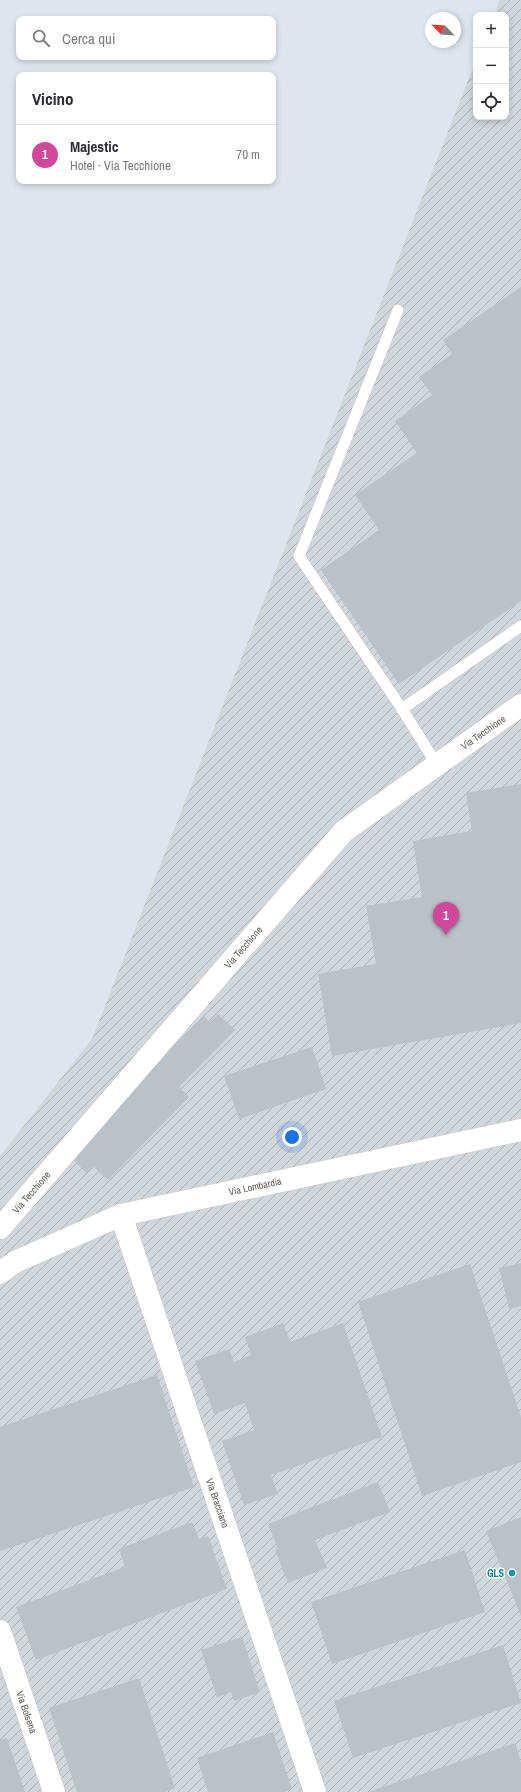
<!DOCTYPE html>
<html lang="it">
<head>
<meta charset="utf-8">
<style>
	body { margin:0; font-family:"Archivo Narrow",sans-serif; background:#f7f7f7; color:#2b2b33 }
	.controls { position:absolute; right:12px; top:12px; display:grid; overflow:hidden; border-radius:8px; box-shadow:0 2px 6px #0003 }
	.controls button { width:36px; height:36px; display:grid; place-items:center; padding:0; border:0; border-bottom:1px solid #e1e1e2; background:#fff; color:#2b2b33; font:20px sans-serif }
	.compass { position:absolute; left:425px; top:12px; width:36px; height:36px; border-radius:50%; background:#fff; box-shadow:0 2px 6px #0003; rotate:295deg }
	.you { position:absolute; left:292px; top:1137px; width:14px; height:14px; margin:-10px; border:3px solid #fff; border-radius:50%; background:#1a73e8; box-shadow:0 0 0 6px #1a73e833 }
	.badge { display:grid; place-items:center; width:26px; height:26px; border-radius:50%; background:#22897b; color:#fff; font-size:13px; font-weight:700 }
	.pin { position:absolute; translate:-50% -33px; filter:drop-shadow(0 1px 2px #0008) }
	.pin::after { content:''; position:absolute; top:21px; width:14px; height:12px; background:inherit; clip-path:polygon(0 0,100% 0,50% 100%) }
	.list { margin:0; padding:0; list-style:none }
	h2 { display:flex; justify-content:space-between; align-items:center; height:52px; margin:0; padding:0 16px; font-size:17px }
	h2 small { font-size:13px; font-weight:400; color:#7c7c81 }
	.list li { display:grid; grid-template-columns:26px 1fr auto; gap:12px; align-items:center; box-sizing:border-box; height:60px; padding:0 16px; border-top:1px solid #e1e1e2 }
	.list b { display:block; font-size:15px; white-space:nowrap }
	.list p { margin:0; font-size:13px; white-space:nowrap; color:#7c7c81 }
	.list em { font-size:13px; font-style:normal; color:#7c7c81 }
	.icon { flex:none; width:22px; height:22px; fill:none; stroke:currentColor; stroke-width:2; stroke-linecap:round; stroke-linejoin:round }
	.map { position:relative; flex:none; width:521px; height:1792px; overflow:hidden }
	.search { position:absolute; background:#fff; box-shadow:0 2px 6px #0003; left:16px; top:16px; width:260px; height:44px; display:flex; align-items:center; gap:10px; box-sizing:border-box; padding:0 14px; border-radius:8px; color:#7c7c81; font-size:15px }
	.panel { position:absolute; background:#fff; box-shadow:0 2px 6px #0003; left:16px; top:72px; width:260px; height:112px; border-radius:8px }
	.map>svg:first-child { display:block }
</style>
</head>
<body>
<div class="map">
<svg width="521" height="1792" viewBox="0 0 521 1792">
	<defs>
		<pattern id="industrial-furrows" width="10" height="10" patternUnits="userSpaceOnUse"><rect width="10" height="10" fill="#d1d6db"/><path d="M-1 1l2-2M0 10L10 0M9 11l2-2" fill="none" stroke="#adb1b4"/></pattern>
	</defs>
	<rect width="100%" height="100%" fill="#dee5ed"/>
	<polygon fill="url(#industrial-furrows)" points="500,0 521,0 521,1792 0,1792 0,1156 92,1039 476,60 476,117 506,117 506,15 494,15"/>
	<g fill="#bbc2c7">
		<polygon points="521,287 521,601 399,684 321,570 379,530 355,495 417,453 395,421 432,395 419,377 452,354 443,340"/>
		<polygon points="521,784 521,1023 332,1056 318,974 376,964 366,906 422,897 413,841 472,831 466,793"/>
		<polygon points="218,1014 235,1030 179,1087 189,1097 108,1180 93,1166 86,1173 69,1155 204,1016 210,1022"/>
		<polygon points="312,1047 326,1089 239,1119 224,1076"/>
		<polygon points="521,1263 521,1306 509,1309 499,1268"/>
		<polygon points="470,1264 521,1417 521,1462 422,1496 358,1302"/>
		<polygon points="283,1323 290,1342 343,1323 382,1437 271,1475 278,1494 244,1505 222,1441 254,1430 245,1403 214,1414 195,1361 229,1349 234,1362 251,1355 245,1337"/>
		<polygon points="157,1375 194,1487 0,1551 0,1427"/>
		<polygon points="378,1482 390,1512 315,1540 327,1568 288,1583 275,1550 278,1549 268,1524"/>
		<polygon points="521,1517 521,1616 486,1531"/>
		<polygon points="192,1522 199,1539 208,1536 227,1589 36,1660 16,1607 125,1567 119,1549"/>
		<polygon points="465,1550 485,1612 332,1664 311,1602"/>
		<polygon points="242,1637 260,1692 234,1701 231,1692 217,1697 201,1650"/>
		<polygon points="503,1645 521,1703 353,1758 334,1701"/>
		<polygon points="139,1678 175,1788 165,1792 77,1792 49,1708"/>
		<polygon points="273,1732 292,1789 284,1792 208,1792 197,1758"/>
		<polygon points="7,1738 25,1792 0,1792 0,1740"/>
		<polygon points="515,1743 521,1763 521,1792 368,1792"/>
	</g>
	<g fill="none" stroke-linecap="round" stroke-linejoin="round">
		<defs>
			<g id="lane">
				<polyline points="398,310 299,556 402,709 437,765"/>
				<polyline points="402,709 521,626"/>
			</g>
			<g id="street">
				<polyline points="121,1215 315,1792"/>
				<polyline points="0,1228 344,831 521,705"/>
				<polyline points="0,1631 54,1792"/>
			</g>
			<polyline id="secondary" points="0,1273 15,1262 121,1215 521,1130"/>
		</defs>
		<use href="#lane" stroke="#ccc6c3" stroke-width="12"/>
		<use href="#street" stroke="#ccc6c3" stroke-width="23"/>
		<use href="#secondary" stroke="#d0c9c4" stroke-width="23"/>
		<use href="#lane" stroke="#fff" stroke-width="11"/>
		<use href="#street" stroke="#fff" stroke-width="22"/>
		<use href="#secondary" stroke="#fff" stroke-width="22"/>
	</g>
	<circle fill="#0f9aa8" stroke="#fff" stroke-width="1.5" cx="512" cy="1573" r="4"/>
	<g text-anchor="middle" stroke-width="3" stroke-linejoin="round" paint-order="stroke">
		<g font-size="10" fill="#625b58" stroke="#fff">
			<text transform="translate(483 732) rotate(-35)" y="4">Via Tecchione</text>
			<text transform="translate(243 947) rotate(-49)" y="4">Via Tecchione</text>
			<text transform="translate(255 1186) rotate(-12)" y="4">Via Lombardia</text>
			<text transform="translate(31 1192) rotate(-49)" y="4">Via Tecchione</text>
			<text transform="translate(218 1503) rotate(71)" y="4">Via Bracciano</text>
			<text transform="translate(27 1712) rotate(71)" y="4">Via Bolsena</text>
		</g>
		<g font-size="10" font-weight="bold" fill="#0d838f" stroke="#fff" text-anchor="end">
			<text x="504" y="1577">GLS</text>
		</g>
	</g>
</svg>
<div class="controls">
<button>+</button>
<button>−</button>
<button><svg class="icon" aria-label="locate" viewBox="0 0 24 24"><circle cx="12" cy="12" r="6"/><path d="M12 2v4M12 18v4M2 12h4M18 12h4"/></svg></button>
</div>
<svg class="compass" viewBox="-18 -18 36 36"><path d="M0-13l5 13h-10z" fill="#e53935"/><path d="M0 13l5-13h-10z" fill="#7c7c81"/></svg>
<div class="you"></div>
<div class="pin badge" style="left:446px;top:935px;background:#d1479c">1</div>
<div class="search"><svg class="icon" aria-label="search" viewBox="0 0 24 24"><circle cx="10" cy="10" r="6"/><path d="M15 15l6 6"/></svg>Cerca qui</div>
<section class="panel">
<h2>Vicino<small></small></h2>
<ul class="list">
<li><span class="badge" style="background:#d1479c">1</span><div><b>Majestic</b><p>Hotel · Via Tecchione</p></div><em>70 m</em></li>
</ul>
</section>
</div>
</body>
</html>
